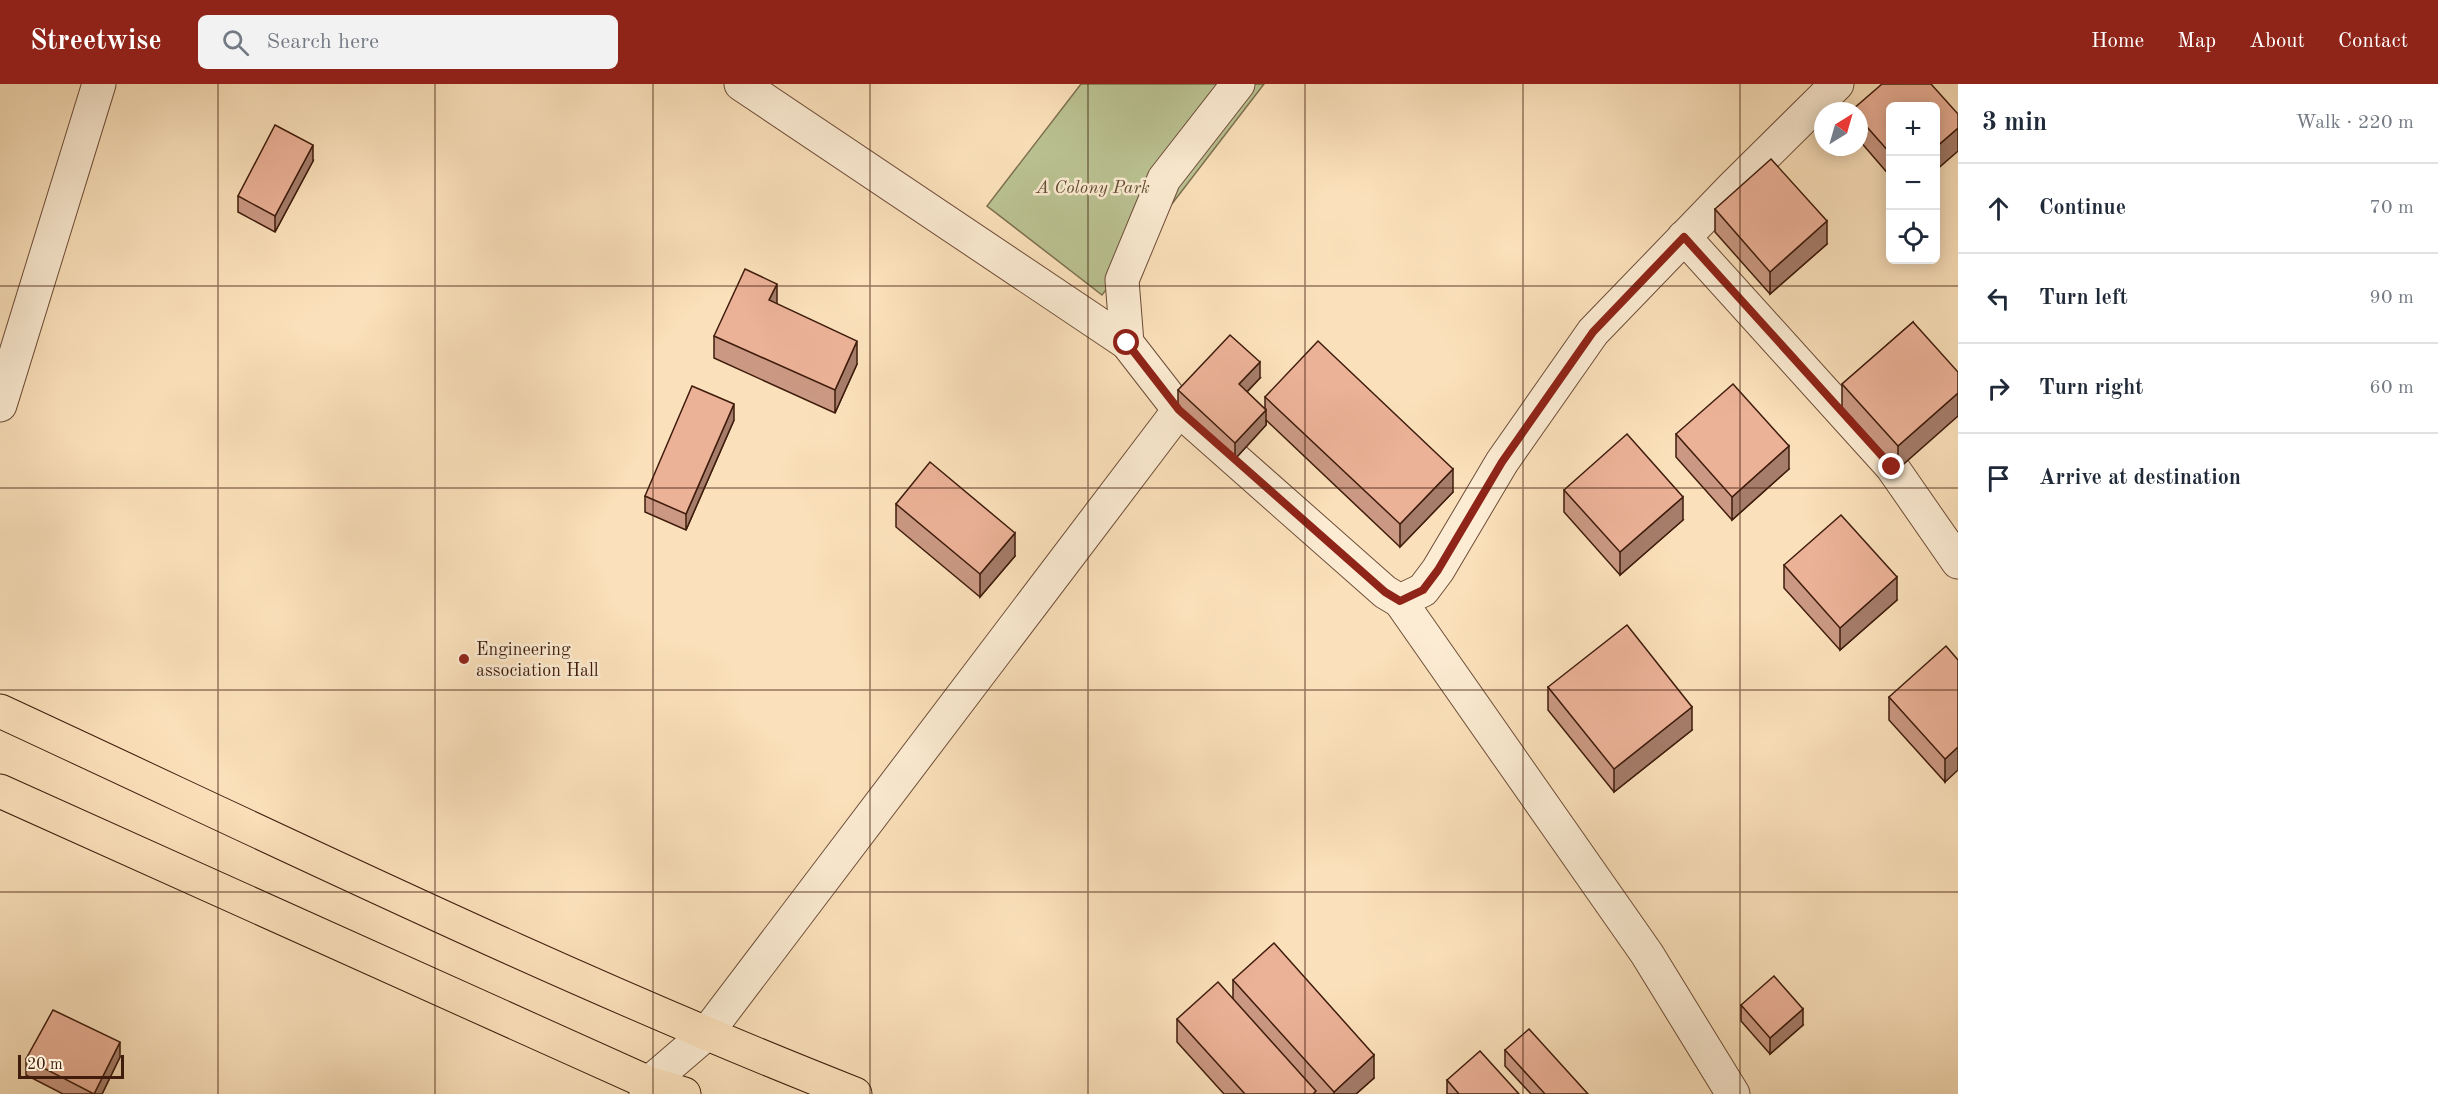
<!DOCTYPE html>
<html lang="en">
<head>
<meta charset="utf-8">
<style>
	body { margin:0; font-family:"Old Standard TT",serif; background:#f2f2f3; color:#1f2937 }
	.controls { position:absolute; right:18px; top:18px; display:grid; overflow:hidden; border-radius:9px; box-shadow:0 3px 15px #0003 }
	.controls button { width:54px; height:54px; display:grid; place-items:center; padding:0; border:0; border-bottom:2px solid #e0e1e3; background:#fff; color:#1f2937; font:30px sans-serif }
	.compass { position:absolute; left:1814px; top:18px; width:54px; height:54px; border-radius:50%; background:#fff; box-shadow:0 3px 15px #0003; rotate:37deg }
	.scale { position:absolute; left:18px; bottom:15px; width:106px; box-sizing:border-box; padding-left:6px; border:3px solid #3f1c0c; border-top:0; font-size:16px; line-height:21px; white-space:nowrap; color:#3f1c0c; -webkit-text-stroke:4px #fcecd3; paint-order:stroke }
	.stop { position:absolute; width:18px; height:18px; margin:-14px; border:4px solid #8f2418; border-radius:50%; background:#fff }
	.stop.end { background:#8f2418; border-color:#fff; box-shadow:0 2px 6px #0008 }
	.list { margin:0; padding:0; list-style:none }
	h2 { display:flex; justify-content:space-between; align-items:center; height:78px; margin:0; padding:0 24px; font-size:26px }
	h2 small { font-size:20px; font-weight:400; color:#747a83 }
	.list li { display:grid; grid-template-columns:39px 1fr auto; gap:18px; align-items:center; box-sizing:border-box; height:90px; padding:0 24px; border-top:2px solid #e0e1e3 }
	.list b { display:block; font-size:22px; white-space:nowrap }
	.list em { font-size:20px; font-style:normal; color:#747a83 }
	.icon { flex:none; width:33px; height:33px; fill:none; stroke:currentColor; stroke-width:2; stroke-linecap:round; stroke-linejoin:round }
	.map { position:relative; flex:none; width:1958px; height:1010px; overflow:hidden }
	header { display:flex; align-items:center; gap:36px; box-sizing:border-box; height:84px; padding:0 30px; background:#8f2418; color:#fff }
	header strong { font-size:28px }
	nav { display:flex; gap:33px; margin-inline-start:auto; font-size:21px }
	.search { width:420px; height:54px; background:#f2f2f3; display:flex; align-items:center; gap:15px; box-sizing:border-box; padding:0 21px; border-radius:9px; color:#747a83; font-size:22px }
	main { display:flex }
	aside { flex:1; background:#fff }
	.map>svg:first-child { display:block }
</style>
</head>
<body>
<header>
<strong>Streetwise</strong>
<div class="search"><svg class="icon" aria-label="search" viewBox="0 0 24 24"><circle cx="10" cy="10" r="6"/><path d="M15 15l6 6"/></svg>Search here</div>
<nav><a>Home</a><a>Map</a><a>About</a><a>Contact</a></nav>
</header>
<main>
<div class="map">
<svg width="1958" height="1010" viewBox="0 0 1958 1010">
	<rect width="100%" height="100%" fill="#fbe1bb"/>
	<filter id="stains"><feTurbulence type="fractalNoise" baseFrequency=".00333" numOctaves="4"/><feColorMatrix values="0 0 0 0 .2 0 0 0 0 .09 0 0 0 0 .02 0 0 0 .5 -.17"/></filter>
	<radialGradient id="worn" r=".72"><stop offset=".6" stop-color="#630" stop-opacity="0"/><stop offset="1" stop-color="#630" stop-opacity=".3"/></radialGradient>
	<polygon fill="#bbc393" stroke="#7d7050" stroke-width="1.5" points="1081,0 1264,0 1102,211 987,122"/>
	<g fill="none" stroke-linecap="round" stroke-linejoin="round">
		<defs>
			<g id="street">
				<polyline points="741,0 1127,259"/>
				<polyline points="1238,0 1164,95 1122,196 1127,259 1179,326 1385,508 1400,517 1423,506 1438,486 1502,378 1593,248 1732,104 1837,0"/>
				<polyline points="1684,153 1892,383 1958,478"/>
				<polyline points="0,321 99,0"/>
				<polyline points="1400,517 1647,870 1733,1010"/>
				<polyline points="646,1010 649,999 706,950 1179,326"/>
			</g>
			<g id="highway">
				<path d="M 0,627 C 283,758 565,896 855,1010"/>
				<polyline points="0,707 649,999 684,1010"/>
			</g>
		</defs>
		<use href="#street" stroke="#6e4d38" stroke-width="35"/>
		<use href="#highway" stroke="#3f1c0c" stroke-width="35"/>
		<use href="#street" stroke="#fcecd3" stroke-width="33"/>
		<use href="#highway" stroke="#fbe1bb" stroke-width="33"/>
	</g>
	<g fill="#cb9983" stroke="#3f1c0c" stroke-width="1.5">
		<polygon points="1890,22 1890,92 1859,56 1859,27 1852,27 1852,26"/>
		<polygon points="313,77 275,148 238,128 238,112"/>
		<polygon points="1715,125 1827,160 1770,210 1715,148"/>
		<polygon points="777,220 857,280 835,329 714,274 714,252"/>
		<polygon points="1913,238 1898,385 1842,323 1842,300"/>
		<polygon points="1260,294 1247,308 1265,325 1265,313 1453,408 1400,463 1266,336 1266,341 1235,375 1178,322 1178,306"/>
		<polygon points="734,336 686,446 645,428 645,412"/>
		<polygon points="1676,350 1789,385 1732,436 1676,373"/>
		<polygon points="1564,406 1683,436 1620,491 1564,428"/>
		<polygon points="896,420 1015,472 980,513 896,443"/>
		<polygon points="1784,481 1897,516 1840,566 1784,504"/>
		<polygon points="1958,576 1945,698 1889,636 1889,613"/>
		<polygon points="1548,603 1692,646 1614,708 1548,626"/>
		<polygon points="1233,896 1374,994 1356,1010 1224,1010 1177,958 1177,935 1233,916"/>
		<polygon points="1741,921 1803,941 1770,970 1741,937"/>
		<polygon points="1505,966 1588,1010 1531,1010 1505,982"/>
		<polygon points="120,973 102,1010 63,1010 26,991 26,975"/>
		<polygon points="1447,996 1519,1010 1447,1010"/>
	</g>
	<g fill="#a57d6a" stroke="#3f1c0c" stroke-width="1.5">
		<polygon points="1958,44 1958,67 1935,87 1935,64"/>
		<polygon points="313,61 313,77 275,148 275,132"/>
		<polygon points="1827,137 1827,160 1770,210 1770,188"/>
		<polygon points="777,200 777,222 769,216"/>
		<polygon points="857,257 857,280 835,329 835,306"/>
		<polygon points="1260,278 1260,294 1239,316 1239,300"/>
		<polygon points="1958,309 1958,332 1898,385 1898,362"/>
		<polygon points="734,320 734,336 686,446 686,430"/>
		<polygon points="1266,326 1266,341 1235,375 1235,359"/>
		<polygon points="1789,362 1789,385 1732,436 1732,413"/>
		<polygon points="1453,385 1453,408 1400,463 1400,440"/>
		<polygon points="1683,413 1683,436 1620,491 1620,468"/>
		<polygon points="1015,449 1015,472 980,513 980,490"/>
		<polygon points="1897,493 1897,516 1840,566 1840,544"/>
		<polygon points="1692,623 1692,646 1614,708 1614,685"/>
		<polygon points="1958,663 1958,686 1945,698 1945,675"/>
		<polygon points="1803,925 1803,941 1770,970 1770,954"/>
		<polygon points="120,958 120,973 102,1010 94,1010"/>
		<polygon points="1374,971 1374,994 1356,1010 1334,1010 1334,1008"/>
	</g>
	<g fill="#ecb298" stroke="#3f1c0c" stroke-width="1.5">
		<polygon points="1882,0 1931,0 1958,30 1958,44 1935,64 1935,22 1890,22 1890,69 1859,34 1859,27 1852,26"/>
		<polygon points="275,41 313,61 275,132 238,112"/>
		<polygon points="1771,75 1827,137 1770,188 1715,125"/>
		<polygon points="745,185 777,200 769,216 857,257 835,306 714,252"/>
		<polygon points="1913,238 1958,288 1958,309 1898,362 1842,300"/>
		<polygon points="1230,251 1260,278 1239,300 1266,326 1235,359 1178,306"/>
		<polygon points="1318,257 1453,385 1400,440 1265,313"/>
		<polygon points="1733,300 1789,362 1732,413 1676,350"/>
		<polygon points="692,302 734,320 686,430 645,412"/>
		<polygon points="1627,350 1683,413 1620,468 1564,406"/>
		<polygon points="930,378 1015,449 980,490 896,420"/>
		<polygon points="1841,431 1897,493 1840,544 1784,481"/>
		<polygon points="1627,541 1692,623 1614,685 1548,603"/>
		<polygon points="1946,562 1958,576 1958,663 1945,675 1889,613"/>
		<polygon points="1274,859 1374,971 1334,1008 1233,896"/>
		<polygon points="1774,892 1803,925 1770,954 1741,921"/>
		<polygon points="1218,898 1316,1007 1313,1010 1245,1010 1177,935"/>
		<polygon points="53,926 120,958 94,1010 26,975"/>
		<polygon points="1529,945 1588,1010 1545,1010 1505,966"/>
		<polygon points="1480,967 1519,1010 1459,1010 1447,996"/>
	</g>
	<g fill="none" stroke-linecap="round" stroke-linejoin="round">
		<polyline stroke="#8f2418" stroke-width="8" points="1127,259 1179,326 1385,508 1400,517 1423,506 1438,486 1502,378 1593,248 1684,153 1892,383"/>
	</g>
	<path fill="none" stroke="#3f1c0c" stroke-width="1.5" stroke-opacity="0.55" d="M 218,0 L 218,1010M 435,0 L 435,1010M 653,0 L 653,1010M 870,0 L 870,1010M 1088,0 L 1088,1010M 1305,0 L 1305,1010M 1523,0 L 1523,1010M 1740,0 L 1740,1010M 0,202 L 1958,202M 0,404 L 1958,404M 0,606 L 1958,606M 0,808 L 1958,808"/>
	<circle fill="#8f2418" stroke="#fcecd3" stroke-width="2" cx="464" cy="575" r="6"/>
	<g text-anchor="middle" stroke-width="5" stroke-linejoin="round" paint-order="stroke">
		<g font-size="18" font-style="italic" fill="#644e34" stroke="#fcecd3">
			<text x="1093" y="109">A Colony Park</text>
		</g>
		<g font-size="18" fill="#3f1c0c" stroke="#fcecd3" text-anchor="start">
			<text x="476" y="571">Engineering<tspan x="476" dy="21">association Hall</tspan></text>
		</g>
	</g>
	<rect width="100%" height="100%" filter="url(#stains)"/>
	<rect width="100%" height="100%" fill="url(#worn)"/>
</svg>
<div class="controls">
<button>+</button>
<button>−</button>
<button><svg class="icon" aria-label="locate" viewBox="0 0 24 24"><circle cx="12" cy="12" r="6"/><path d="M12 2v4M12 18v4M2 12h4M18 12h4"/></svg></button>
</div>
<svg class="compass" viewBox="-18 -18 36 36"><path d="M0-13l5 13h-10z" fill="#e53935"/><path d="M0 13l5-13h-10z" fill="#747a83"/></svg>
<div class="scale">20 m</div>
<div class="stop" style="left:1127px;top:259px"></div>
<div class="stop end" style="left:1892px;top:383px"></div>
</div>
<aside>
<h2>3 min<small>Walk · 220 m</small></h2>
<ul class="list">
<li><svg class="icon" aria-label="ahead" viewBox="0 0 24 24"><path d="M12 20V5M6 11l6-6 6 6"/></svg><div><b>Continue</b></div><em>70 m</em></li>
<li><svg class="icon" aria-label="left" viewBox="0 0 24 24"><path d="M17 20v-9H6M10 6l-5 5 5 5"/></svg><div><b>Turn left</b></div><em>90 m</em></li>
<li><svg class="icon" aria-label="right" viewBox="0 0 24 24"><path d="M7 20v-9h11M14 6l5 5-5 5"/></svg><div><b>Turn right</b></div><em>60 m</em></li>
<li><svg class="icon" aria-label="arrive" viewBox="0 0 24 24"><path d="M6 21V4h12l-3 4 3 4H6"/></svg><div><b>Arrive at destination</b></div></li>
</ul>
</aside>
</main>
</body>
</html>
